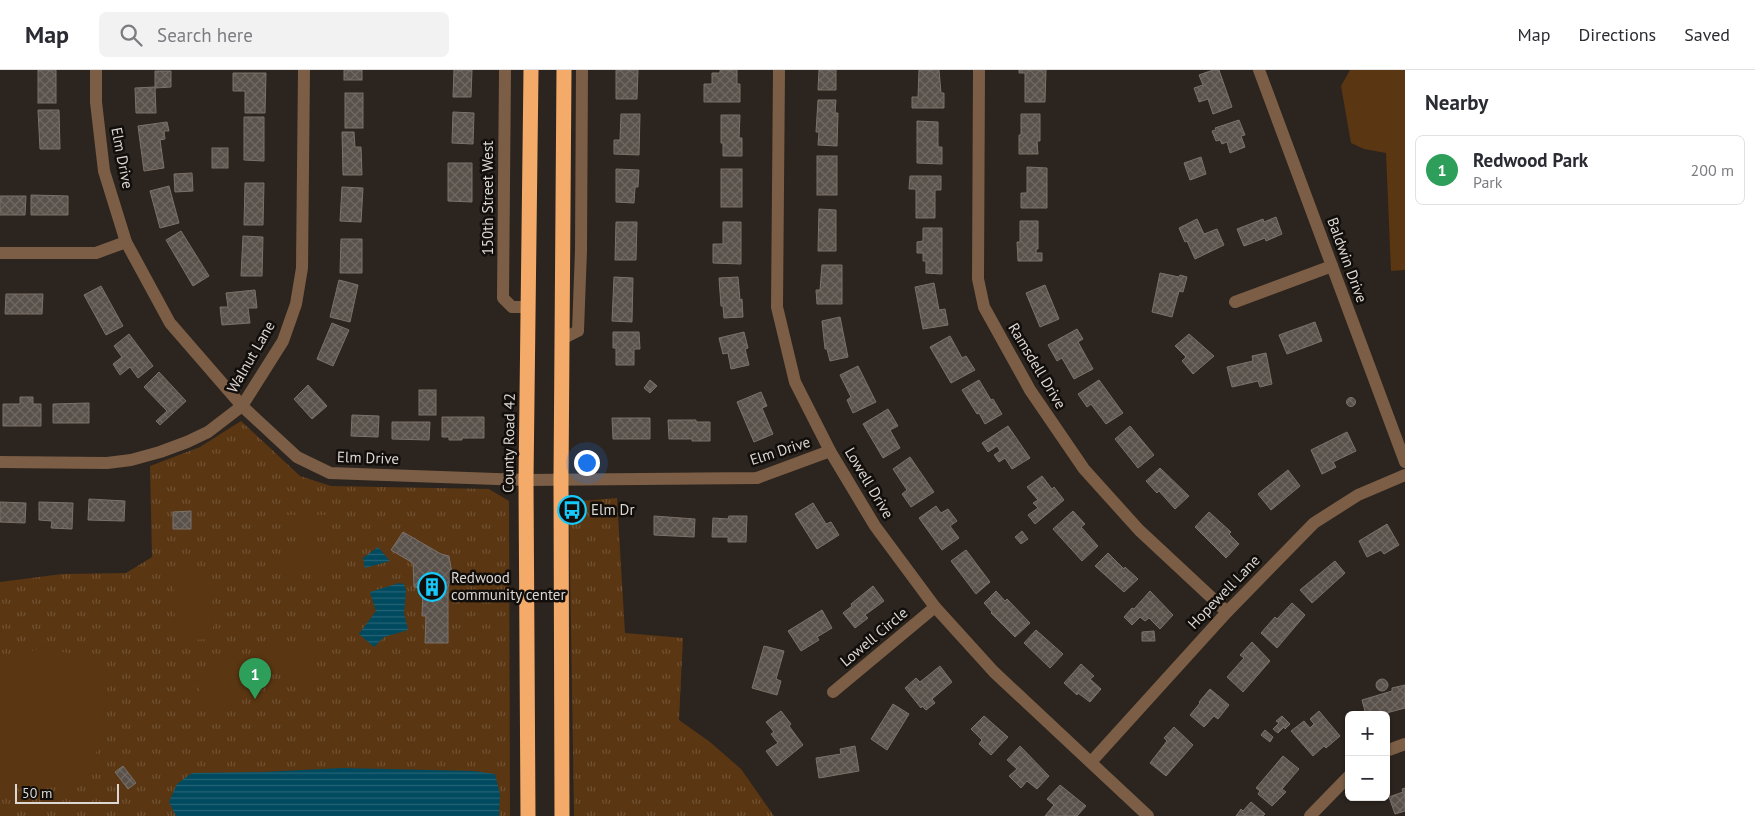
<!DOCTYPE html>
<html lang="en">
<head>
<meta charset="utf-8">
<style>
	body { margin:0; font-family:"PT Sans",sans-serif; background:#f2f2f3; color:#2b2b33 }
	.controls { position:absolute; right:15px; bottom:15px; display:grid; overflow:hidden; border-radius:8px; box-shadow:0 1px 4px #0004 }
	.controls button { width:45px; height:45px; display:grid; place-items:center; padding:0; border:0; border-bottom:1px solid #e1e1e2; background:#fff; color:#2b2b33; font:25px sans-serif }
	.scale { position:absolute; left:15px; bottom:12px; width:104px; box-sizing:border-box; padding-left:5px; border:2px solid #dcd7d3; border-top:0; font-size:14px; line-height:18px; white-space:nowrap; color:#dcd7d3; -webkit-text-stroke:4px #110e0b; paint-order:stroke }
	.you { position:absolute; left:586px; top:392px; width:18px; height:18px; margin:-12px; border:4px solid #fff; border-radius:50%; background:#1a73e8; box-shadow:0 0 0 8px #1a73e833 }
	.badge { display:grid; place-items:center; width:32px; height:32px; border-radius:50%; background:#21738d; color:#fff; font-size:16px; font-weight:700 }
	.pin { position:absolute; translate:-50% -41px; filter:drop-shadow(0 1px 2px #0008) }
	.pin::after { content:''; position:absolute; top:26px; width:18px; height:15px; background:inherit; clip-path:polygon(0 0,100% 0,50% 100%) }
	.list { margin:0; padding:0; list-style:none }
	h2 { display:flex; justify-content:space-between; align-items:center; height:65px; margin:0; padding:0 20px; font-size:21px }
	h2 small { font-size:16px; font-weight:400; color:#7c7c81 }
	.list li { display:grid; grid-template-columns:32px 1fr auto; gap:15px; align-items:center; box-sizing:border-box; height:70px; margin:0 10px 10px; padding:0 10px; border:1px solid #e1e1e2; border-radius:8px }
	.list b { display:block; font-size:19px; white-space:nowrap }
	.list p { margin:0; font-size:16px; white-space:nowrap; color:#7c7c81 }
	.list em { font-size:16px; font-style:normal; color:#7c7c81 }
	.icon { flex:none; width:28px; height:28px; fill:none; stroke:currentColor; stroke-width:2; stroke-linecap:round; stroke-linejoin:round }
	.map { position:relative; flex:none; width:1405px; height:746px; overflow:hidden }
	header { display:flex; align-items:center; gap:30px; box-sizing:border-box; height:70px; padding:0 25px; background:#fff; border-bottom:1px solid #e1e1e2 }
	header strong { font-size:24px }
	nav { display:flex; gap:28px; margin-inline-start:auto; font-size:18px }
	.search { width:350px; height:45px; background:#f2f2f3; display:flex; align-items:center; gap:12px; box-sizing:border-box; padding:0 18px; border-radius:8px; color:#7c7c81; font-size:19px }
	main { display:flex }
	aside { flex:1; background:#fff }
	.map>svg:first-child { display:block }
</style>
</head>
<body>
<header>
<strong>Map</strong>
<div class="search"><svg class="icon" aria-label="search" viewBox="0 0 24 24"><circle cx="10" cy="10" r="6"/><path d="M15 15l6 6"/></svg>Search here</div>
<nav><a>Map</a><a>Directions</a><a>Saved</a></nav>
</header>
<main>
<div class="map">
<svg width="1405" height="746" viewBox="0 0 1405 746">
	<defs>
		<pattern id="grass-tufts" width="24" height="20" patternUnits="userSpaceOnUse" patternTransform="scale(1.25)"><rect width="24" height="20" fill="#5a3612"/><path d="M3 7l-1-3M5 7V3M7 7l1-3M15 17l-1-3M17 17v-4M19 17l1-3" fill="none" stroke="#715234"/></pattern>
		<pattern id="water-rules" width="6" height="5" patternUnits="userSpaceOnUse" patternTransform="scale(1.25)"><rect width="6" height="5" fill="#004a5f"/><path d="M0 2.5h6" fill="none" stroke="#256375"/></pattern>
		<pattern id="building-cross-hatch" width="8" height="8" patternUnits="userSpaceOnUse" patternTransform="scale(1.25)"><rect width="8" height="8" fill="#59514a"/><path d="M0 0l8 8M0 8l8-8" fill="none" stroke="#706963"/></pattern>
	</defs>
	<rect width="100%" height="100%" fill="#2c241e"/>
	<g fill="url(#grass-tufts)">
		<polygon points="241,351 300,406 331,416 489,419 509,431 510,746 0,746 0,512 62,504 126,503 152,487 150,396 200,377"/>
		<polygon points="617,428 625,563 683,568 679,650 710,672 741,699 774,746 574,746 569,432"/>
	</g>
	<g fill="#5a3612">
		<polygon points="1350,0 1405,0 1405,200 1391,201 1386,83 1364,79 1351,73 1341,16"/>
		<rect x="284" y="445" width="48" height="22"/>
		<rect x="284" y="475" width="48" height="22"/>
		<polygon points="174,503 212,503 213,569 175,570"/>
		<polygon points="267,569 317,580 310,612 260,600"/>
		<polygon points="45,576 57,581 73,584 99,596 107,620 106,662 82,712 42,719 0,718 0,595 3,592"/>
		<polygon points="238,586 255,614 212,641 195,613"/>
	</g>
	<g fill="url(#water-rules)">
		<polygon points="378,477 390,491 365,498 363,488"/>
		<polygon points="399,513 404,514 406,521 404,543 408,560 384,567 374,577 359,564 376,541 370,522"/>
		<polygon points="342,698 474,701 495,704 500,724 499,746 176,746 169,732 177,714 192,703 262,702"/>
	</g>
	<g fill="url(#building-cross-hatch)" stroke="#7a716a">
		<rect x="38" y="0" width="18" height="33"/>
		<rect x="344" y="0" width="18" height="10"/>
		<polygon points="454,0 472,0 471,27 453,27"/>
		<polygon points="616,0 638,0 637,29 616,29"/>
		<polygon points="720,0 737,0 737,14 740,14 740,32 704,32 704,14 712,14 712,3 720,3"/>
		<polygon points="819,0 836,0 836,20 818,20"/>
		<polygon points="919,0 939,0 941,23 944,23 944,38 912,38 912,27 918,27"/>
		<polygon points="1019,0 1046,0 1045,32 1025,32 1025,3 1019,3"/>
		<polygon points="1213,0 1219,0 1232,37 1213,44 1208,29 1199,32 1194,18 1203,15 1199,5"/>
		<polygon points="155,1 171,1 171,17 155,18"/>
		<polygon points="233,3 266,3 265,43 245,43 245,21 233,21"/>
		<polygon points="155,17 156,43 136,43 135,18"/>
		<rect x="345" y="23" width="18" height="35"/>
		<polygon points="818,30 836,30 835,43 838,43 837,76 818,75 819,62 816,62"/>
		<polygon points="38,40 59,40 60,79 40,79"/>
		<polygon points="453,42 474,43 473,74 452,73"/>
		<polygon points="621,44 640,44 639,85 614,84 614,70 620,70"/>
		<polygon points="1021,44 1040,44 1040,71 1037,71 1038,84 1019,84 1019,65 1021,65"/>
		<polygon points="721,45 740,45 739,68 742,68 742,86 723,86 723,73 721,73"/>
		<polygon points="244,47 264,47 264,91 244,90"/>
		<polygon points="1239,50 1245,65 1241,66 1245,77 1230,83 1227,72 1222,74 1220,70 1216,71 1212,61 1216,60 1215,58"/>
		<polygon points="917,51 938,52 938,77 942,77 942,94 917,93"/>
		<polygon points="167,52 169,61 164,61 165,69 160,70 164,98 144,101 138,56"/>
		<polygon points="342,62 354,62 355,77 361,77 362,105 343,105"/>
		<rect x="212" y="78" width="16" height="20"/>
		<rect x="817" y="86" width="20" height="39"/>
		<polygon points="1201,87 1206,104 1190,110 1184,93"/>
		<polygon points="448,93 472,93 472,132 448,131"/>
		<polygon points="1027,97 1047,98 1047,138 1021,138 1021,123 1027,123"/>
		<polygon points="616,99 639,100 638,117 635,117 634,133 616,132"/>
		<rect x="721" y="99" width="21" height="38"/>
		<polygon points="192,103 193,121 175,122 174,104"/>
		<polygon points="910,106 941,106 941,120 935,120 935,148 916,148 916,119 909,119"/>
		<polygon points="245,113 264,113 263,155 244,155"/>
		<polygon points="169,116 179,153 160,158 150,121"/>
		<polygon points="342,117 363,118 361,152 340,151"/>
		<polygon points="31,125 68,126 68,145 31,145"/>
		<polygon points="0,126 26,126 25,145 0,145"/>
		<polygon points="819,139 836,140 836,181 818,181"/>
		<polygon points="1276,147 1282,164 1266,171 1265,168 1244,176 1237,159 1263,149 1264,152"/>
		<polygon points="1197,149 1204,164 1217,159 1224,175 1195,189 1187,171 1185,172 1179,158"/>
		<polygon points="1020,151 1038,151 1038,179 1036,179 1036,183 1042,183 1042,191 1018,191 1017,172 1020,172"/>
		<polygon points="616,152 637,152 636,190 615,190"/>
		<polygon points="723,152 741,152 741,194 713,193 713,174 723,174"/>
		<polygon points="923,158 942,158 942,204 926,203 926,191 923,191 923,183 917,183 917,172 923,171"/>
		<polygon points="181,161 209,206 193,216 166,170"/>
		<polygon points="243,166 263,167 262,206 241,206"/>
		<polygon points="341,169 362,169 362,203 340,203"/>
		<polygon points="822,195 842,195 842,234 817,234 816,220 820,220"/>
		<polygon points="1160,203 1179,207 1180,205 1187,207 1183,222 1179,221 1172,247 1152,242"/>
		<polygon points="614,207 633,208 632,252 612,251"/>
		<polygon points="738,207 740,230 742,229 743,247 724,248 723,236 721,236 719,208"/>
		<polygon points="339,210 358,215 350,252 330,247"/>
		<polygon points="934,213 939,240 945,239 948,255 923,259 915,217"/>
		<polygon points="1045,215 1059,249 1040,257 1026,223"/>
		<polygon points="101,216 123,256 106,265 84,225"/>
		<polygon points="255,220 257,238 248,238 250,253 222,255 220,237 228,237 226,223"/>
		<polygon points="6,224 43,224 42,244 5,244"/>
		<polygon points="840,247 848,287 830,291 827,279 825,279 822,251"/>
		<polygon points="1315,252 1322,271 1287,284 1279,265"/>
		<polygon points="332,253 349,260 333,296 317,289"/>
		<polygon points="1077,259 1083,269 1078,272 1093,299 1074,309 1062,288 1057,291 1048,275"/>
		<polygon points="613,262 639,262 640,279 634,279 634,295 616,295 616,278 613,278"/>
		<polygon points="744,262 748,278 745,279 749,295 731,299 728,283 723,284 719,268"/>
		<polygon points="129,264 153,296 138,308 130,297 120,305 113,294 122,287 114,276"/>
		<polygon points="1189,264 1214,286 1193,304 1182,291 1186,287 1175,276"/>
		<polygon points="950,266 962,288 966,286 975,300 951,313 930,277"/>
		<polygon points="1266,283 1272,314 1260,317 1258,311 1232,317 1227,297 1253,291 1252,286"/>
		<polygon points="858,296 876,332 853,343 847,330 851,327 840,305"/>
		<polygon points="159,302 186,331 160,355 156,351 167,341 144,317"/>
		<polygon points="650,310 657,316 650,323 644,318"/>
		<polygon points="979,310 991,330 993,329 1002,344 985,354 979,343 977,344 962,320"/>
		<polygon points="1099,310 1123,343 1106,354 1091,334 1087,337 1078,324"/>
		<polygon points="308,315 327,336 312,349 294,329"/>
		<rect x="419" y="320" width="17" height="25"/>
		<polygon points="761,322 767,336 762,338 773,364 754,372 737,332"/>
		<polygon points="20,327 33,327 33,334 41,334 41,356 3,356 3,334 20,334"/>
		<circle cx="1351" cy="332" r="4.5"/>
		<polygon points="89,333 89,353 53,353 53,334"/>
		<polygon points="888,339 898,356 890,360 900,378 883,388 863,354"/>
		<polygon points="352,345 379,346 378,367 351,366"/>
		<polygon points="442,347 484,347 484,368 462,368 462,370 449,370 449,367 442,367"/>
		<polygon points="612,348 650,348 650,369 613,369"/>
		<polygon points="668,350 696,350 696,352 710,352 710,371 692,371 692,369 669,369"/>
		<polygon points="392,352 430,352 429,370 392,369"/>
		<polygon points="1008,356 1030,388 1012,399 1005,388 999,392 994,385 1000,381 997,376 988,382 982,373"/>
		<polygon points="1130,356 1154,385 1138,398 1115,369"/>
		<polygon points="1347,362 1356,381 1333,392 1336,397 1322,404 1311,380"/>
		<polygon points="910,387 934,422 911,437 902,424 907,420 893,399"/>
		<polygon points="1160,398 1189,426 1175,439 1159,421 1157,423 1146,411"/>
		<polygon points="1288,400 1300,416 1271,440 1258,424"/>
		<polygon points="1042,406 1052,419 1054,417 1064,430 1035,454 1028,445 1038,438 1033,433 1038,430 1027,417"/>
		<polygon points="89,429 125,431 124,451 88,450"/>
		<polygon points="0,432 26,433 25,453 0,452"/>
		<polygon points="39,432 73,433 72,459 51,458 52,451 39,450"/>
		<polygon points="813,433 826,454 831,452 839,465 817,479 795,444"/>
		<polygon points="936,436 941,443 948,439 957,451 950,456 959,468 942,480 919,448"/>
		<polygon points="191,441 191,459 173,459 173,442"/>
		<polygon points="1073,441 1085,454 1081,457 1098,476 1082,491 1053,459"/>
		<polygon points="1209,442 1231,462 1229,464 1239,474 1226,488 1195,457"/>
		<polygon points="654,446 695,449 694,467 654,465"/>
		<polygon points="729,446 747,446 746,472 728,472 728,467 712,467 713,448 728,449"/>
		<polygon points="1387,454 1399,475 1384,484 1381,480 1367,487 1359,471"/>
		<polygon points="1022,461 1028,469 1021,474 1015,467"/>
		<polygon points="403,462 441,484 449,486 452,504 448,517 448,573 425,573 426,546 422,546 423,518 414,517 413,493 391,480"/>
		<polygon points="966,480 990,512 976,524 951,491"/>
		<polygon points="1108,483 1124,499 1125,497 1138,509 1124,522 1095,496"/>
		<polygon points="1335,491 1345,503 1312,533 1300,520"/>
		<polygon points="873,516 884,531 865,545 868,548 855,558 843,543 852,536 851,534"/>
		<polygon points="996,521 1005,531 1007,529 1030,553 1015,567 991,543 992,542 984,533"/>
		<polygon points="1150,521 1173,545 1160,559 1149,548 1145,551 1140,547 1132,555 1124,547 1132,538 1134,539"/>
		<polygon points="1292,533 1305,545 1277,578 1261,563 1275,547 1277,549"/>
		<polygon points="822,540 832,558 817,567 819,570 801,581 788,561"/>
		<polygon points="1036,560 1063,584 1050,598 1024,573"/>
		<polygon points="1154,561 1155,571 1142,571 1142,562"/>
		<polygon points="1252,572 1270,591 1243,622 1227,607 1244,588 1240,585"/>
		<polygon points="764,576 784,581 776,609 781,611 777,625 752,618"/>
		<polygon points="1081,594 1094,606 1090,609 1101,619 1090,632 1078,623 1077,625 1064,613"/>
		<polygon points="940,596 952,612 932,629 935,633 926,640 922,636 921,638 905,618 916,608 920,612"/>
		<circle cx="1382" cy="615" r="6"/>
		<polygon points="1405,615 1405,638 1379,645 1366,645 1362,630 1392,621 1392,618"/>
		<polygon points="1210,619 1229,635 1218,649 1214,646 1204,657 1190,645 1200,633 1199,632"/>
		<polygon points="893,634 909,644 887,680 871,669"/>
		<polygon points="781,641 791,654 789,656 803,675 777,696 766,681 778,673 771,664 774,662 766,652"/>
		<polygon points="1319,641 1340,666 1326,678 1324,676 1313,686 1291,661 1304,651 1310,658 1314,654 1310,649"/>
		<polygon points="984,646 1008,667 991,685 979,674 982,670 971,659"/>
		<polygon points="1282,646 1290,654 1285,659 1284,657 1278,663 1273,659 1279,653 1276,651"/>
		<polygon points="1174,657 1193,675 1166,706 1150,693 1167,671 1164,668"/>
		<polygon points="1265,660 1273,667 1270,672 1261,665"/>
		<polygon points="855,676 859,701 819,708 816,688 841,684 840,679"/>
		<polygon points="1020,676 1049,706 1037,719 1027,711 1021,718 1009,706 1017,699 1007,690"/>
		<polygon points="1283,686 1299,699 1282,719 1286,722 1272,736 1258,724 1260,721 1256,718"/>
		<polygon points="123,696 136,713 128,719 115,702"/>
		<polygon points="1060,715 1086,736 1077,746 1045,746 1054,735 1047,729"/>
		<polygon points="1405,718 1405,741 1395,744 1389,727 1403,722 1402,719"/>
		<polygon points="1251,732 1265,744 1263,746 1236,746 1241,739 1243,741"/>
	</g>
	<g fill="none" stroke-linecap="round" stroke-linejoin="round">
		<g stroke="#7b5e45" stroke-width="12">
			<polyline points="96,0 96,32 104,101 126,172 170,253 242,336 297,387 330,403 526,410 757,408 830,381"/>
			<polyline points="505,0 503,228 512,237 528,237"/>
			<polyline points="779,0 777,237 795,312 830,381 875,456 935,537 994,602 1148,746"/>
			<polyline points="979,0 978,209 984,237 1030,320 1084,399 1139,460 1227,542"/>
			<polyline points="1259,0 1405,392"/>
			<polyline points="0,183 96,183 126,172"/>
			<polyline points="1235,232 1332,196"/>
			<polyline points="562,269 578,261 581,180 582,0"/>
			<polyline points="0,392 107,393 131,390 160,382 187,372 208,362 242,336 283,271 296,234 302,198 304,0"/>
			<polyline points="833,622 935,537"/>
			<polyline points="1386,681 1405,674"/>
			<polyline points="1091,692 1227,542 1314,453 1358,425 1405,405"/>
			<polyline points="1310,746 1349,706"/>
		</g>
		<g stroke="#f4ab69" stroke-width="15">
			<polyline points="528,746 526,410 531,0"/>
			<polyline points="562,746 561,410 564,0"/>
		</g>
	</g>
	<defs>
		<symbol id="bus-ring" viewBox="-11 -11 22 22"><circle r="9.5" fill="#110e0b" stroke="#15cafb" stroke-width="1.5"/><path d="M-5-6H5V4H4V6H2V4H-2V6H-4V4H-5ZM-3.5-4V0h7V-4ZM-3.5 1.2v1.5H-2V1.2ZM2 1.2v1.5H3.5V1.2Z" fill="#15cafb"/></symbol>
		<symbol id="building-ring" viewBox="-11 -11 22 22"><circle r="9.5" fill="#110e0b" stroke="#15cafb" stroke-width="1.5"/><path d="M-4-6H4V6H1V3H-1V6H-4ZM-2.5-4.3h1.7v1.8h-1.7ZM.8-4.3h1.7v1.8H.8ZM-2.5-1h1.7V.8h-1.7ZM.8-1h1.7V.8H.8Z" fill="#15cafb"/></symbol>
	</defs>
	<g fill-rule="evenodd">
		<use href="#bus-ring" x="556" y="424" width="32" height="32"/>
		<use href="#building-ring" x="416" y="501" width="32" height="32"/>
	</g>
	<g text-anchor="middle" stroke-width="5" stroke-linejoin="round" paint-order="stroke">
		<g font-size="15" fill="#dcd7d3" stroke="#110e0b">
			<text transform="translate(122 88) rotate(79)" y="5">Elm Drive</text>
			<text transform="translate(488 128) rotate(-90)" y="5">150th Street West</text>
			<text transform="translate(1347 190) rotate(70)" y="5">Baldwin Drive</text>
			<text transform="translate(251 287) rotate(-60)" y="5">Walnut Lane</text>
			<text transform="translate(1037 296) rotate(59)" y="5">Ramsdell Drive</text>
			<text transform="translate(509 373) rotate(-89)" y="5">County Road 42</text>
			<text transform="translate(780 381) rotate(-18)" y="5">Elm Drive</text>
			<text transform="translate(368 388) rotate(2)" y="5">Elm Drive</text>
			<text transform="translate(869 413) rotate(59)" y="5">Lowell Drive</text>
			<text transform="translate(1224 522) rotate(-46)" y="5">Hopewell Lane</text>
			<text transform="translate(874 567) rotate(-40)" y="5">Lowell Circle</text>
		</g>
		<g font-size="15" fill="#dcd7d3" stroke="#110e0b" text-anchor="start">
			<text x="591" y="445">Elm Dr</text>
			<text x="451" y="513">Redwood<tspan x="451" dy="17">community center</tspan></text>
		</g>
	</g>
</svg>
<div class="controls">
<button>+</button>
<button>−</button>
</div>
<div class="scale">50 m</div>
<div class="you"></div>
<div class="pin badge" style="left:255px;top:629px;background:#2e9e5b">1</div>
</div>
<aside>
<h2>Nearby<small></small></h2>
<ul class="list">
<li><span class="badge" style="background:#2e9e5b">1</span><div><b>Redwood Park</b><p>Park</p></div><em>200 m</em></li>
</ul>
</aside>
</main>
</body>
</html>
